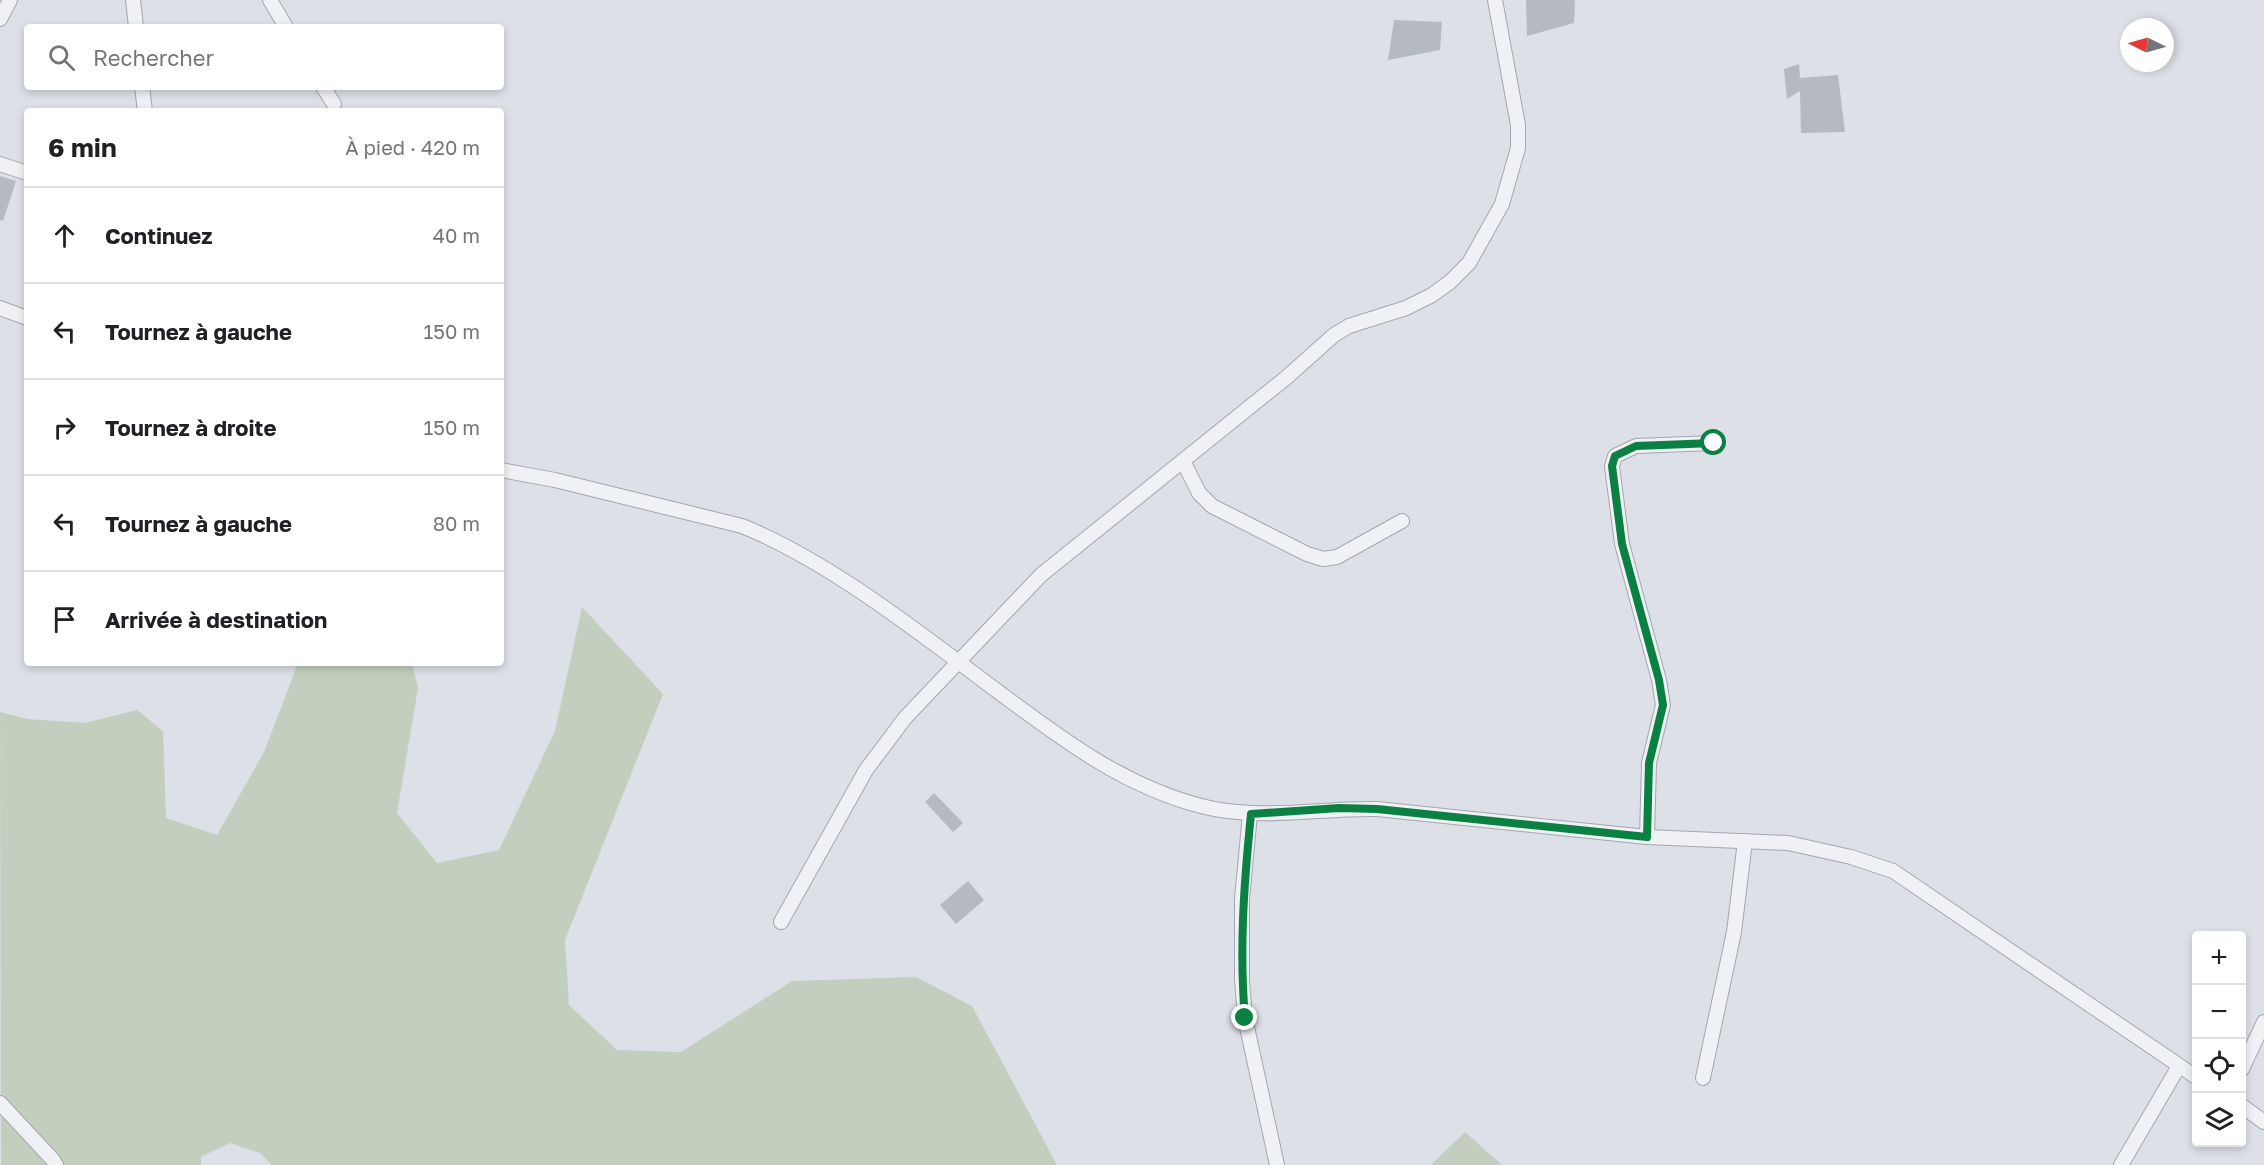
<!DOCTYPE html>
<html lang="fr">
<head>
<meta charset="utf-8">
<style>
	body { margin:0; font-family:"Golos Text",sans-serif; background:#f2f2f2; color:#202124 }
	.controls { position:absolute; right:18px; bottom:18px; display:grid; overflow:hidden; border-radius:6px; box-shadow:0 3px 9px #0003 }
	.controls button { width:54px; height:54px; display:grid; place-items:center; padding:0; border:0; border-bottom:2px solid #e0e0e0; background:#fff; color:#202124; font:30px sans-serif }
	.compass { position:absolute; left:2120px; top:18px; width:54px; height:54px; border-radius:50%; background:#fff; box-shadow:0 3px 9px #0003; rotate:275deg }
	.stop { position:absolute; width:18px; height:18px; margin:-14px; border:4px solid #0b8043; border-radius:50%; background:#fff }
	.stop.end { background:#0b8043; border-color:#fff; box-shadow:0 2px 6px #0008 }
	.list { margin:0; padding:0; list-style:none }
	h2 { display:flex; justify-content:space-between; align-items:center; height:78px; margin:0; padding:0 24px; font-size:26px }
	h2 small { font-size:20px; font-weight:400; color:#757577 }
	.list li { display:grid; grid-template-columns:39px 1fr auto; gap:18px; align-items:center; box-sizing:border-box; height:96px; padding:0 24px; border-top:2px solid #e0e0e0 }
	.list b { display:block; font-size:22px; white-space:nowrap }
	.list em { font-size:20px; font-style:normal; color:#757577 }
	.icon { flex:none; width:33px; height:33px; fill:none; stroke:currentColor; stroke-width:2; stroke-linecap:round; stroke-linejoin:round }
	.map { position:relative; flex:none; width:2264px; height:1165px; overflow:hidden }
	.search { position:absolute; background:#fff; box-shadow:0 3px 9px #0003; left:24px; top:24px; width:480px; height:66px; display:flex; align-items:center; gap:15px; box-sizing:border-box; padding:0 21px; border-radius:6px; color:#757577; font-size:22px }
	.panel { position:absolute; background:#fff; box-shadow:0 3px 9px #0003; left:24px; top:108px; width:480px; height:558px; border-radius:6px }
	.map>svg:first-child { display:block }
</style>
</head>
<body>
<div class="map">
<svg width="2264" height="1165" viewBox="0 0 2264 1165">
	<rect width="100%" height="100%" fill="#dde0e6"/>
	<g fill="#c2cfbe">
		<polygon points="582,607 663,694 565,940 569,1005 617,1050 681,1052 792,981 916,977 972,1006 1057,1165 272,1165 260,1153 230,1143 201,1157 201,1165 1,1165 0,712 27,719 85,723 137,710 163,731 166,818 217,835 264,752 298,663 412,663 418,688 397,813 437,863 499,850 555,731"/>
		<polygon points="1465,1132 1502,1165 1431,1165"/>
	</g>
	<g fill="#b4b9c2">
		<polygon points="1526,0 1575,0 1574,23 1527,36"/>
		<polygon points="1394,20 1442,22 1440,50 1388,60"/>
		<polygon points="1799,64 1800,78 1838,75 1845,132 1801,133 1800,91 1787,99 1784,69"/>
		<polygon points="0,176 16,181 3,221 0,220"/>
		<polygon points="934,793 963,823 953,832 925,802"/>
		<polygon points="968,881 984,900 956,924 940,905"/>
	</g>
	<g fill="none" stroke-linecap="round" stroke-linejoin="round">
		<defs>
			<g id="minor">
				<polyline points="133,0 136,27"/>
				<polyline points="270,0 286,27"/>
				<polyline points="0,19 10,0"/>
				<polyline points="142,87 145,111"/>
				<polyline points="323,87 334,104"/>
				<polyline points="0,164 27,173"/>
				<polyline points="0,308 27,318"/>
				<polyline points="1183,461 1199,493 1212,506 1307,554 1323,559 1337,557 1402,521"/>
				<path d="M 501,470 L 555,480 L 742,526 C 831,562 922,635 1000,693 C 1063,740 1124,786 1201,806 C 1258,821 1318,808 1377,809 L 1647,837 L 1788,843 L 1851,857 L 1893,871 L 2196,1077"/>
				<polyline points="1250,814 1242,899 1242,980 1245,1018 1277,1165"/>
				<polyline points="1647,837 1649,763 1663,705 1659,680 1622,544 1612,466 1615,456 1636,446 1714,443"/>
				<polyline points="781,922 866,770 905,718 1041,575 1287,377 1334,335 1349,326 1406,308 1432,295 1450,282 1469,263 1502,204 1518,148 1518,125 1495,0"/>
				<polyline points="2242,1069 2264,1022"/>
				<polyline points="1703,1078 1734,932 1745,841"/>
				<polyline points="0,1103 53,1160 56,1165"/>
				<polyline points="2242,1106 2264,1122"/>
				<polyline points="2121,1165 2179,1066"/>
			</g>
		</defs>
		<use href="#minor" stroke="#a3a7af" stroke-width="16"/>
		<use href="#minor" stroke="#eff1f4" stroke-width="14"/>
	</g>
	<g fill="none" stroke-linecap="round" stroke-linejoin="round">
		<path stroke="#0b8043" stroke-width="8" d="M 1245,1018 C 1239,950 1244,883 1251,814 L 1339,808 L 1377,809 L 1647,837 L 1649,763 L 1663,705 L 1659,680 L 1622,544 L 1612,466 L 1615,456 L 1636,446 L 1714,443"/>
	</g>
</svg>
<div class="controls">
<button>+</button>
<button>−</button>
<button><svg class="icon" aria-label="locate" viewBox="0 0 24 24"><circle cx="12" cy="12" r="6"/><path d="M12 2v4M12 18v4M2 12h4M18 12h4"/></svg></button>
<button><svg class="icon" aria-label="layers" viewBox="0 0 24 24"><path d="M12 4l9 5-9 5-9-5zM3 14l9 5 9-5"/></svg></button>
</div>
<svg class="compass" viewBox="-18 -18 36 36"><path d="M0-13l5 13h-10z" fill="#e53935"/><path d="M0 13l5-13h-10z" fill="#757577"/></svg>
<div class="stop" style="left:1714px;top:443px"></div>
<div class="stop end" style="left:1245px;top:1018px"></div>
<div class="search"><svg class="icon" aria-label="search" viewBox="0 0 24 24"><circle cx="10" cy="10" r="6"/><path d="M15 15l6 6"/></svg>Rechercher</div>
<section class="panel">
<h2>6 min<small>À pied · 420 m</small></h2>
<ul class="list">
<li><svg class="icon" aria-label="ahead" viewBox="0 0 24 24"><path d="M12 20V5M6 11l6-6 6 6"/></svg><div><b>Continuez</b></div><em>40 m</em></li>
<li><svg class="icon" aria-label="left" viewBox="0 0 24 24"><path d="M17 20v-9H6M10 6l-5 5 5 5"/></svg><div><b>Tournez à gauche</b></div><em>150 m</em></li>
<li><svg class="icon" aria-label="right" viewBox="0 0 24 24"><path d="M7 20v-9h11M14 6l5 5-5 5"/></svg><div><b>Tournez à droite</b></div><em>150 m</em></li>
<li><svg class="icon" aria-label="left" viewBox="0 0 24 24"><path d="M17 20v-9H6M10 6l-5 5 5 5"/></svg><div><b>Tournez à gauche</b></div><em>80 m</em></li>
<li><svg class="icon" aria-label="arrive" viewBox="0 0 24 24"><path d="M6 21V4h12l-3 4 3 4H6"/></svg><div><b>Arrivée à destination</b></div></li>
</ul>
</section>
</div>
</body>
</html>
